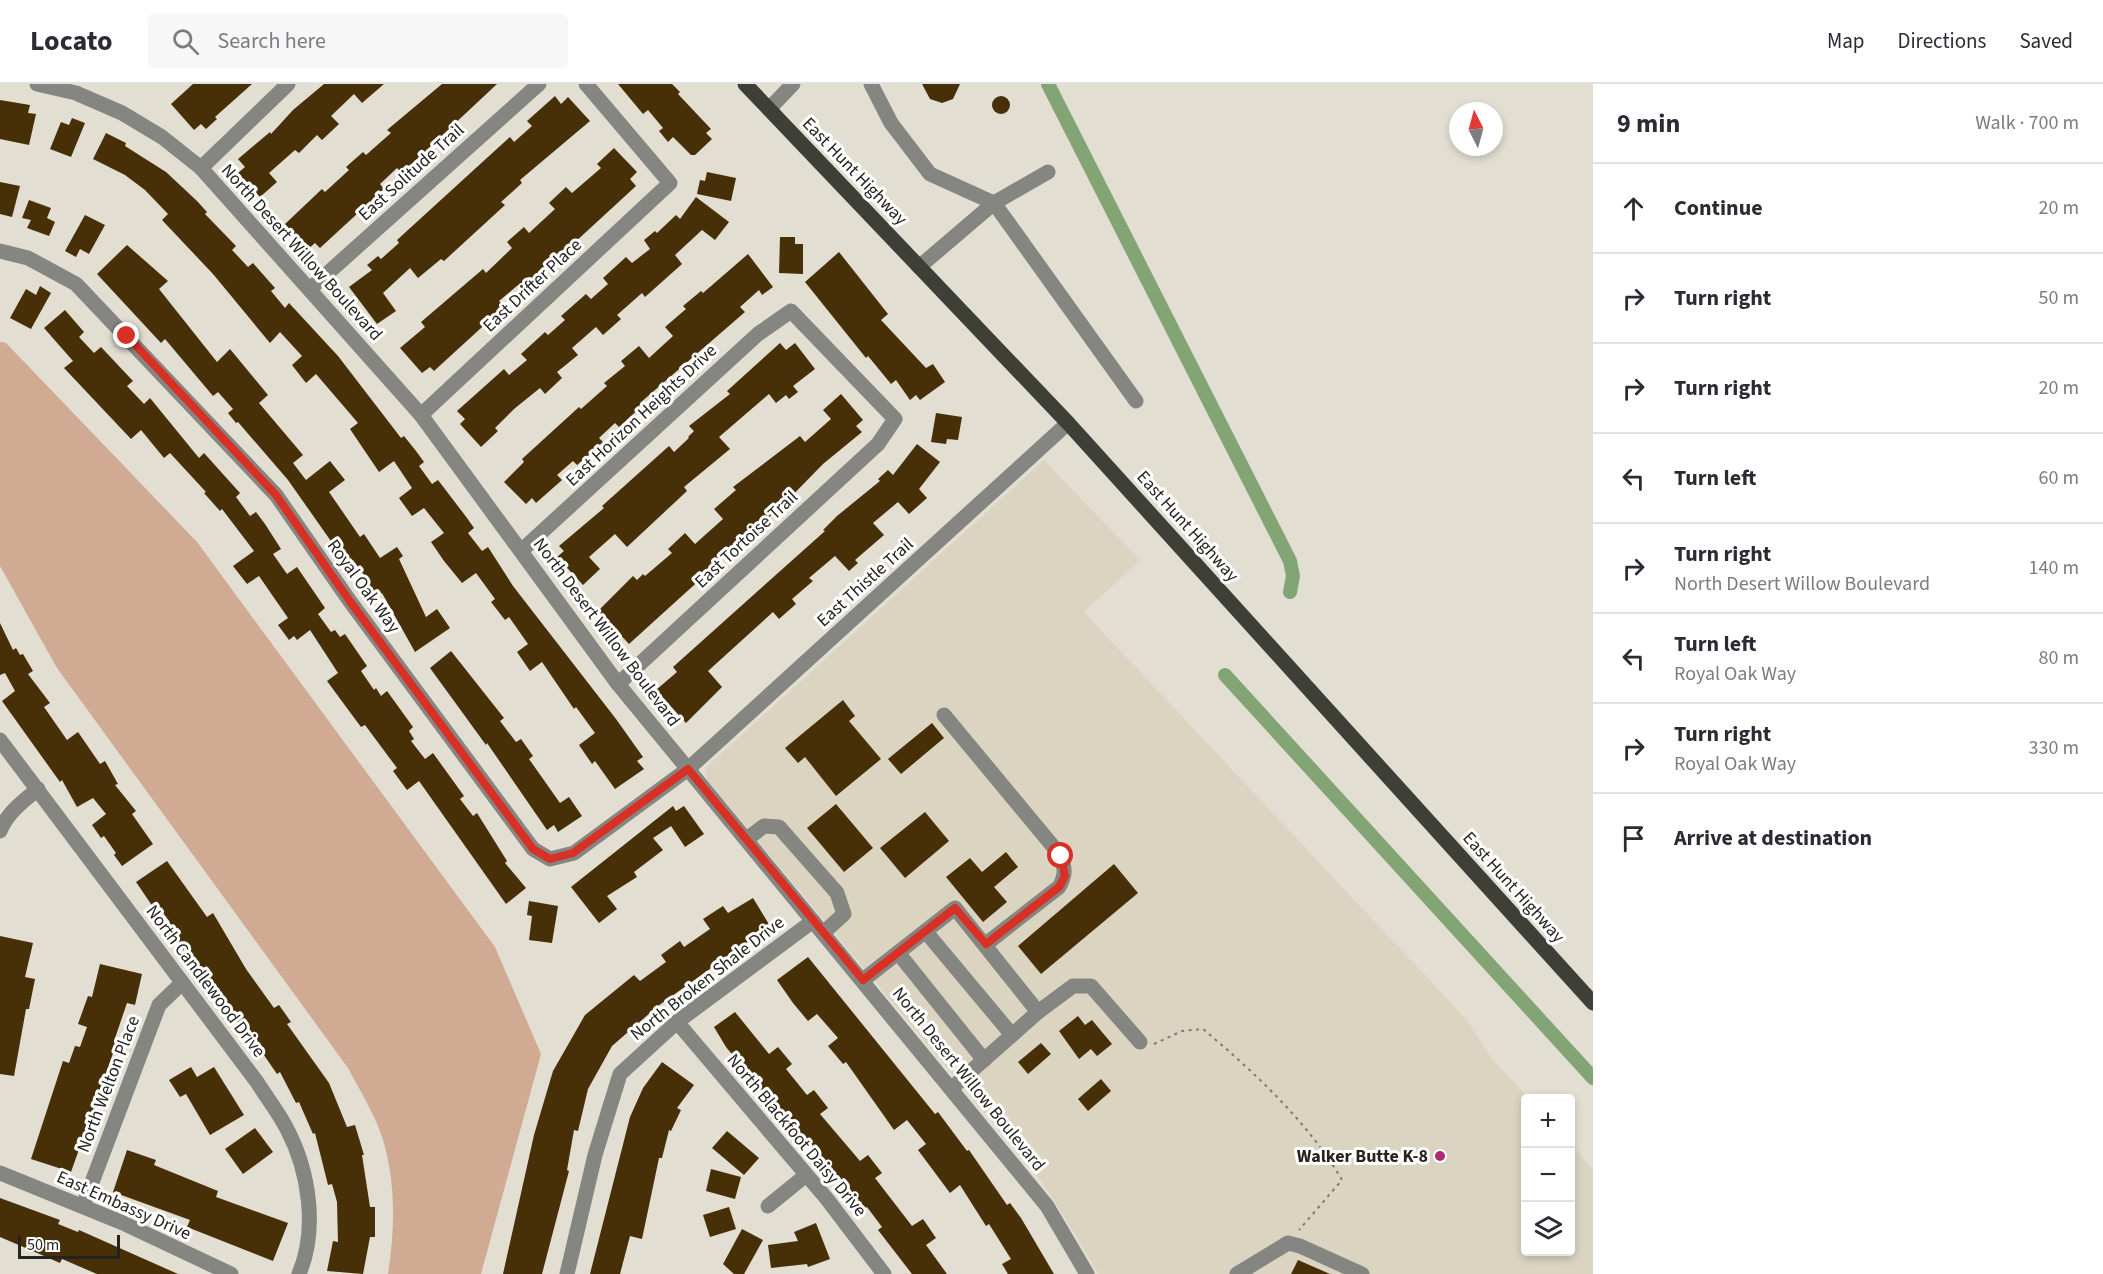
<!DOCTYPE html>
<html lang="en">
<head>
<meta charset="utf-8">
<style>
	body { margin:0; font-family:"Source Sans 3",sans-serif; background:#f7f7f7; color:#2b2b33 }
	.controls { position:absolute; right:18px; bottom:18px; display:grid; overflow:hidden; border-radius:6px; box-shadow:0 3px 9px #0003 }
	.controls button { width:54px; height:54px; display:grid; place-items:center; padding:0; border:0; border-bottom:2px solid #e1e1e2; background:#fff; color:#2b2b33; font:30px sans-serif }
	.compass { position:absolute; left:1449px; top:18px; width:54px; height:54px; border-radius:50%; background:#fff; box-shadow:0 3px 9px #0003; rotate:354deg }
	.scale { position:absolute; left:18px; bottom:15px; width:102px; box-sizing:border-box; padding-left:6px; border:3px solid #24231e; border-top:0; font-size:16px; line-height:21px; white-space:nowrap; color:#24231e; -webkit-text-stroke:4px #fff; paint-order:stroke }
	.stop { position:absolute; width:18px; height:18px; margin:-14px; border:4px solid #d93025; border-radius:50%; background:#fff }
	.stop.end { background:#d93025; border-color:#fff; box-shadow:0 2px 6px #0008 }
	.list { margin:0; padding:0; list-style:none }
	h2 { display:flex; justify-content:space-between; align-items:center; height:78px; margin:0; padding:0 24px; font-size:26px }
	h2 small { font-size:20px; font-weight:400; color:#7c7c81 }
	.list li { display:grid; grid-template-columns:39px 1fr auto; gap:18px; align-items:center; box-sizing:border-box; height:90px; padding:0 24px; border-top:2px solid #e1e1e2 }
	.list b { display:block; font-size:22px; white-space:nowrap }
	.list p { margin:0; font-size:20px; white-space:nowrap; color:#7c7c81 }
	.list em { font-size:20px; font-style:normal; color:#7c7c81 }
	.icon { flex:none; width:33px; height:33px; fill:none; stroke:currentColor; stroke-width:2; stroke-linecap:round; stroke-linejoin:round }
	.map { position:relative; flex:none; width:1593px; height:1190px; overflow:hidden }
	header { display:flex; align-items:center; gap:36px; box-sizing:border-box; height:84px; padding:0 30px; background:#fff; border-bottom:2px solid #e1e1e2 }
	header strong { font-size:28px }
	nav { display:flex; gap:33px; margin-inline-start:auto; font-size:21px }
	.search { width:420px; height:54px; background:#f7f7f7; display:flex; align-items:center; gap:15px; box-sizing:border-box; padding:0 21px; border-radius:6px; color:#7c7c81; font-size:22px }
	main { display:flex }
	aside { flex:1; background:#fff }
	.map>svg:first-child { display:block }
</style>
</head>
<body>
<header>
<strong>Locato</strong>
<div class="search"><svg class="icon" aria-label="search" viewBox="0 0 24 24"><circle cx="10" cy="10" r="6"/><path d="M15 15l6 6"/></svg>Search here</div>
<nav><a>Map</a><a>Directions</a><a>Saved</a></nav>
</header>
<main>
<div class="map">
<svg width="1593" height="1190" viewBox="0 0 1593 1190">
	<rect width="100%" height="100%" fill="#e2ded2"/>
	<polygon fill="#dad4c1" points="1044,376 1140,476 1084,528 1466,935 1492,975 1529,1014 1526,1014 1526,1168 1570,1168 1571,1060 1593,1085 1593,1190 1099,1190 1043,1099 707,696 705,687 710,680"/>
	<path fill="#d0aa93" d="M 0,258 L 6,259 L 197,458 L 495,863 L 541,970 L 481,1190 L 388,1190 C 395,1145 396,1100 383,1056 C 376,1032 360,1007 348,984 L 57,584 L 0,482 Z"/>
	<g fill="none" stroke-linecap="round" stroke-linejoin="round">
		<g stroke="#83a474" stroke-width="14">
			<polyline points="1048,0 1290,477 1293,492 1290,508"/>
			<polyline points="1225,591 1593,994"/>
		</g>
	</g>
	<g fill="#472f08">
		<polygon points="193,0 252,0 215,33 217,35 206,45 201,40 194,46 171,20"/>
		<polygon points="324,0 384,0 362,19 354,10 331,32 339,40 322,56 317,51 299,69 295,66 269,89 277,98 260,113 238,89 245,83 238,75 270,48 271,50 293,26"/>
		<polygon points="442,0 497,0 402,89 397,84 380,100 384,105 320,164 315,159 308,165 285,140 322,105 325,108 349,86 346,83 363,68 366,71 391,49 387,46"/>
		<polygon points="618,0 672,0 680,8 678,10 711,45 706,49 712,55 695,71 691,71 673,53 668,58 659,47 663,44 648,26 643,30"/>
		<polygon points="922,0 960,0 953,15 942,19 930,15"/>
		<polygon points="555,12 561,20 568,13 590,37 520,96 522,99 501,118 505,121 444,177 441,175 418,194 410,184 383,209 396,227 377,240 349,203 372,186 367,181 378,172 381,175 399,159 397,156 500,62 510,53 514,58 532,42 527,37"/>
		<circle cx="1001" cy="21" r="9"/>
		<polygon points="0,16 30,21 28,29 36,30 29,61 0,55"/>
		<polygon points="72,34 85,39 71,73 50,65 61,38 69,41"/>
		<polygon points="106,49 126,59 125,62 166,88 197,117 207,128 205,130 236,162 232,166 248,183 253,179 275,204 271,207 285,224 289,219 338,272 401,354 404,352 416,367 424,378 419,382 432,400 438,396 467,434 474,444 468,449 482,467 488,463 513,502 616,635 643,673 637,677 644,685 615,705 595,677 592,680 579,661 595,649 576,623 574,625 542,578 530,587 517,568 528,560 509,533 505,536 491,518 495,515 476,489 462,499 444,477 431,458 444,449 424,424 412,432 399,414 412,404 394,377 379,388 350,345 358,339 316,290 306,299 292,281 302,272 280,248 270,259 213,190 162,136 168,130 145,106 125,91 93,75"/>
		<polygon points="614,64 637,88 630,95 636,102 523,206 518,201 499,217 504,223 434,287 430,283 422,289 400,264 425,243 421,238 483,185 486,189 512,164 507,158 524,143 529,149 555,125 549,119 566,103 572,109 601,84 597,80"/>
		<polygon points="707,88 736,94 731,117 697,110 700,96 705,97"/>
		<polygon points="0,98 20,102 12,133 0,130"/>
		<polygon points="696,113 729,138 715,156 702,146 675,171 682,180 645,213 642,209 617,231 621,235 603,251 596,243 572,264 578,271 557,288 562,294 545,310 540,304 514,325 495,344 498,347 481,363 460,340 465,335 457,327 504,285 509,291 527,276 521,270 545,248 548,251 565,236 561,232 586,210 591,215 608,200 603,194 626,173 632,179 650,165 644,156 655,147 657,149 676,131 680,135"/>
		<polygon points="29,116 51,124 47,134 55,138 49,152 27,144 31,136 22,134"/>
		<polygon points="85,131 105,141 89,170 80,165 76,173 65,167"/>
		<polygon points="780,153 795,153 795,160 803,160 803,190 779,189"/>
		<polygon points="127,161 168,197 159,205 217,278 230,265 268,311 259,319 303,371 293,379 306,396 330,377 345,396 329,408 360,453 364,450 380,474 397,463 403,472 399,475 426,533 437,525 450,544 415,568 382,509 375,514 364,498 367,495 353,476 347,480 288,396 238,338 236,339 228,329 233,325 218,308 213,312 165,255 161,259 97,190"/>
		<polygon points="839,168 888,230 881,236 926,284 933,280 945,298 920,316 916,311 910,316 896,296 891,300 868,272 866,274 805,198"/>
		<polygon points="748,170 773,203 762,211 759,206 740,223 745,228 640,319 642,322 619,343 615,339 599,354 603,358 590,370 577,381 573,377 557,391 562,396 536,419 532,414 526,420 504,398 524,378 522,375 579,323 581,325 607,302 604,299 625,282 621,277 639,262 649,274 673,252 665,243 686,225 683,222 701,207 703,209"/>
		<polygon points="40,202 51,209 31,245 10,234 26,205 36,211"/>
		<polygon points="65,226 84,248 79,253 94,269 101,263 133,297 127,302 144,320 150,314 199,374 204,369 240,409 236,413 250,432 256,428 265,440 281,465 273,470 287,490 297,483 325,524 318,530 331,548 335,546 340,553 345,550 367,582 361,587 374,606 376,604 381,612 387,607 413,643 409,647 414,655 411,657 425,675 433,669 464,712 460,715 473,732 477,729 507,777 505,779 526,804 506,820 419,697 407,706 393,687 397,684 365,641 361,643 341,616 327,597 338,589 310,546 297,556 294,552 289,556 278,541 288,534 259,492 247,500 233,482 254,467 222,425 220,427 204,409 206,408 170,369 164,374 141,346 131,355 64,284 73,277 44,244"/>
		<polygon points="780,259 786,266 795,259 815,285 793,302 798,308 789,315 786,311 776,319 769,310 719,353 730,365 684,403 687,407 627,463 615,450 589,473 600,485 583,501 557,473 564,467 559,462 604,424 602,422 669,362 674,368 689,354 688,353 694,347 689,342 730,310 727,307"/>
		<polygon points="841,310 863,336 856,342 862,348 823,380 781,423 713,480 715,482 629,560 598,527 633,492 637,496 643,490 645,492 672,469 668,465 685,449 695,460 723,435 714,425 736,406 733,403 800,352 805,358 831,335 823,326"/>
		<polygon points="936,329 962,333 958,356 947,355 946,360 931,358"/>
		<polygon points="917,360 940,378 919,405 927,414 909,430 898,418 873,439 884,451 855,476 858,479 849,487 835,472 809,494 813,497 792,515 796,520 779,535 773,528 708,587 722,603 686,639 656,606 677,588 673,583 825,447 823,446 837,432 880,397 878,395 888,386 893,391"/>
		<polygon points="0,539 13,566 16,564 20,571 23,570 33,587 28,590 50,619 44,623 67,656 78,648 100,680 105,677 118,700 115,701 136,727 132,730 153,760 122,782 114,771 116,769 104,752 101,754 92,741 106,730 93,714 77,723 62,696 60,698 2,617 15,607 5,589 0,591"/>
		<polygon points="451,567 504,634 500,637 516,658 521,655 533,672 529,675 560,719 569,713 582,732 558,748 554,741 547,746 487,659 486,661 430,584"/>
		<polygon points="843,616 855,632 849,637 881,675 836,712 805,673 798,679 785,664"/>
		<polygon points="932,639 944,654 901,690 888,675"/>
		<polygon points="836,720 873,764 844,788 807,744"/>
		<polygon points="673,722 676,727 684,722 704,750 685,763 671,742 653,754 663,766 634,788 637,793 607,812 617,825 599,839 571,803"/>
		<polygon points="925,728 949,757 905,794 880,764"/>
		<polygon points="1006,768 1018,783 994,803 1007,818 983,838 946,793 970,774 982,788"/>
		<polygon points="167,777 207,833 213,829 246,885 274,924 279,921 291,938 287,940 329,999 347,1043 355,1041 364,1071 362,1071 370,1123 375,1123 375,1153 370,1153 363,1190 327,1187 333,1157 338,1158 337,1118 332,1100 328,1101 315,1049 313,1050 299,1018 296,1019 280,988 277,990 248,948 246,950 165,841 170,838 157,821 153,823 136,798"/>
		<polygon points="1114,780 1138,809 1041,890 1018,862"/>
		<polygon points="753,814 770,842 658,922 612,962 588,1005 578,1047 574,1046 567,1086 569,1087 542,1190 503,1190 534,1051 553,987 585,931 634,891 640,897 666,878 661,871 680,857 684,863 710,845 703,835 723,822 728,829"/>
		<polygon points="529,817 558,822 552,859 529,856 532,832 527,831"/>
		<polygon points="0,852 33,859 25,893 35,895 29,925 26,925 14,992 0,990"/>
		<polygon points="808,873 935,1030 938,1028 967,1067 969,1066 1007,1121 1010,1119 1021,1134 1054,1190 1008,1190 1002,1180 1011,1175 989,1140 986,1142 960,1101 950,1109 918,1066 926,1060 907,1036 894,1046 846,978 843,980 828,962 838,954 817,930 808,937 793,919 777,896"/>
		<polygon points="100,880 142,890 135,921 127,919 114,957 117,958 71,1088 31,1075 63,977 69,979 75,962 80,963 87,943 78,940 88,912 92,913"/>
		<polygon points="735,928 769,970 778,963 792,980 786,985 807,1011 814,1006 828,1024 820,1030 860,1077 868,1071 882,1089 875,1094 912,1142 923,1135 936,1154 926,1161 947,1190 912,1190 878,1146 882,1143 867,1123 862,1126 829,1083 827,1085 726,963 714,943"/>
		<polygon points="1078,932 1085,941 1092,936 1112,960 1097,972 1091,965 1079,975 1059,947"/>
		<polygon points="1041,959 1051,970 1028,990 1018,978"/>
		<polygon points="662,978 694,1001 677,1024 681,1026 671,1047 669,1046 662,1074 659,1074 642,1155 630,1152 620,1190 590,1190 630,1033 643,1004"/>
		<polygon points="191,983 197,993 214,983 244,1031 210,1051 186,1010 180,1013 169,996"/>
		<polygon points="1101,995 1111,1007 1088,1027 1078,1015"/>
		<polygon points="255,1044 273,1068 243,1090 225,1065"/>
		<polygon points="727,1047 759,1074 744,1091 712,1064"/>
		<polygon points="127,1066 156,1076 154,1081 218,1107 216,1113 288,1139 273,1177 187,1143 190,1136 113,1108"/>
		<polygon points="711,1085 741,1093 735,1115 706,1107"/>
		<polygon points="0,1114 60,1136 58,1140 78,1148 79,1146 178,1190 97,1190 62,1175 60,1179 28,1165 0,1153"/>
		<polygon points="729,1123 736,1145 710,1153 703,1131"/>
		<polygon points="816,1139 830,1175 808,1183 807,1180 771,1184 768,1161 798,1157 794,1148"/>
		<polygon points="742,1145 763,1156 744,1190 734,1190 723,1180"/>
		<polygon points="1298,1176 1330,1190 1291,1190"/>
	</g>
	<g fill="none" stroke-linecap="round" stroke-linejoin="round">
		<path stroke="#7c7a72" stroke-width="2" stroke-dasharray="3 4.5" stroke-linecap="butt" d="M 1154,960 L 1182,947 L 1203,945 C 1253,987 1309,1039 1342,1096 L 1299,1146"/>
		<g stroke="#858681" stroke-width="15">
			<polyline points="37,0 76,9 122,29 162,53 201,84 421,331 618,600 1047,1122 1087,1190"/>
			<polyline points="871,0 891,39 930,90 994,119 1136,317"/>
			<polyline points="769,25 793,0"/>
			<polyline points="201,84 288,0"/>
			<polyline points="0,167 28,174 76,200 276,411 349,516 533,765 550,775 574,769 688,685 1068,339"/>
			<polyline points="919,183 994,119 1048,88"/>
			<polyline points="310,205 539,0"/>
			<polyline points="421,331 670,99 586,0"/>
			<polyline points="521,467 758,250 791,227 895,335 878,360 618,600"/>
			<path d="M 944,631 L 1061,772 C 1065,785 1066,791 1059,803 L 986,860"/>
			<path d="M 0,656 L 257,998 C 267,1014 279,1029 287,1045 C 309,1087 318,1145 299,1190"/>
			<path d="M 0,747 C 7,729 23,717 38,705"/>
			<polyline points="747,755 764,742 779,743 837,809 844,830 823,849"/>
			<polyline points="926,848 1012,951"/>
			<polyline points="899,870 984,976"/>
			<polyline points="863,896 955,824 1038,928 952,1004"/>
			<polyline points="1038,928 1073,902 1091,902 1140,958"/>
			<polyline points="677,938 827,1115 884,1190"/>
			<polyline points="0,1089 123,1139 231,1190"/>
			<polyline points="83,1122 159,921 182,899"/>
			<polyline points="768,1122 805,1092"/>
			<polyline points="567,1190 595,1071 620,990 677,938 813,837"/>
			<polyline points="1237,1190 1288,1159 1300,1162 1362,1190"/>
		</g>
		<polyline stroke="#3e4037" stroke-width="15" points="745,0 1068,339 1593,919"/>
	</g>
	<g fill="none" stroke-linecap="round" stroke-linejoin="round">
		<polyline stroke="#d93025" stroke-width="8" points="127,252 276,411 349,516 533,765 550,775 573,769 688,685 863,896 955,824 986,860 1059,803 1065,792 1061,772"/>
	</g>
	<circle fill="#ae2a73" stroke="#fff" stroke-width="2" cx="1440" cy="1072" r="6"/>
	<g text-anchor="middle" stroke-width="6" stroke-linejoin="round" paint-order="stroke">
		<g font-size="18" fill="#24231e" stroke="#fff">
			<text transform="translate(855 87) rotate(46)" y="6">East Hunt Highway</text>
			<text transform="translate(411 88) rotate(-42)" y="6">East Solitude Trail</text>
			<text transform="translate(302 168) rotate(48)" y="6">North Desert Willow Boulevard</text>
			<text transform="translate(532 201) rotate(-43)" y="6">East Drifter Place</text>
			<text transform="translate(641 331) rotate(-43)" y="6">East Horizon Heights Drive</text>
			<text transform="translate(1188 442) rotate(48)" y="6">East Hunt Highway</text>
			<text transform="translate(746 455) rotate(-43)" y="6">East Tortoise Trail</text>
			<text transform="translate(865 498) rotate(-42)" y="6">East Thistle Trail</text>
			<text transform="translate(364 502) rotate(54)" y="6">Royal Oak Way</text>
			<text transform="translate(607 548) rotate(53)" y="6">North Desert Willow Boulevard</text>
			<text transform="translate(1514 803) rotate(48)" y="6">East Hunt Highway</text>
			<text transform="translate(707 894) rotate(-38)" y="6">North Broken Shale Drive</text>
			<text transform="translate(206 897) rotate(53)" y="6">North Candlewood Drive</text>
			<text transform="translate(969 995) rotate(51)" y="6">North Desert Willow Boulevard</text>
			<text transform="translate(108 1000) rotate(-69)" y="6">North Welton Place</text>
			<text transform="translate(797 1051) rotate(50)" y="6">North Blackfoot Daisy Drive</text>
			<text transform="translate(124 1121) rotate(24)" y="6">East Embassy Drive</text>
		</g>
		<g font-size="18" font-weight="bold" fill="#24231e" stroke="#fff" text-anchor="end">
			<text x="1428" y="1078">Walker Butte K-8</text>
		</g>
	</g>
</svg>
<div class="controls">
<button>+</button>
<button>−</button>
<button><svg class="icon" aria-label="layers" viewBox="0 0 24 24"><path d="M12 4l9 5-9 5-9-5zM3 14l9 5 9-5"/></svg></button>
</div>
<svg class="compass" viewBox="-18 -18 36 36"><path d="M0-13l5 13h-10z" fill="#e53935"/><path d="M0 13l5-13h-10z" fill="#7c7c81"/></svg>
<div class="scale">50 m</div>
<div class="stop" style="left:1061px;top:772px"></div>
<div class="stop end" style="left:127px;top:252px"></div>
</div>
<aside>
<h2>9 min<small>Walk · 700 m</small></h2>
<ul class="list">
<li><svg class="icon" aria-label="ahead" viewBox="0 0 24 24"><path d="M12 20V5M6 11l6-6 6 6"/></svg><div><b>Continue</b></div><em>20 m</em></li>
<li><svg class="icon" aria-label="right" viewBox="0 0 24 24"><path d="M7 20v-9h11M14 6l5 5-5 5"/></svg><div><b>Turn right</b></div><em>50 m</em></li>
<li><svg class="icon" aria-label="right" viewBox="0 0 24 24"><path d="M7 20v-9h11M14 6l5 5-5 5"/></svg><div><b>Turn right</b></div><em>20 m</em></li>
<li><svg class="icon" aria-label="left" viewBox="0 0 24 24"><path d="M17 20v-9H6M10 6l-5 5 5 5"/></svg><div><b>Turn left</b></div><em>60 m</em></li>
<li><svg class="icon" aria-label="right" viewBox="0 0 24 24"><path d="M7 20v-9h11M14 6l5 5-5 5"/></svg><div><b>Turn right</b><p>North Desert Willow Boulevard</p></div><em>140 m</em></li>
<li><svg class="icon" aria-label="left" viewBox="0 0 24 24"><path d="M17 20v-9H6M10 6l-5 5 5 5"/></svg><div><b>Turn left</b><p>Royal Oak Way</p></div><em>80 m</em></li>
<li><svg class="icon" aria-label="right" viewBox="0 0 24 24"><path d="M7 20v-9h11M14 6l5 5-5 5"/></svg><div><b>Turn right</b><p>Royal Oak Way</p></div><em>330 m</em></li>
<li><svg class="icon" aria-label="arrive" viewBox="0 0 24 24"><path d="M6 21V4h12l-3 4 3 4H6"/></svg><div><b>Arrive at destination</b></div></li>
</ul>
</aside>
</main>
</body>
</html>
